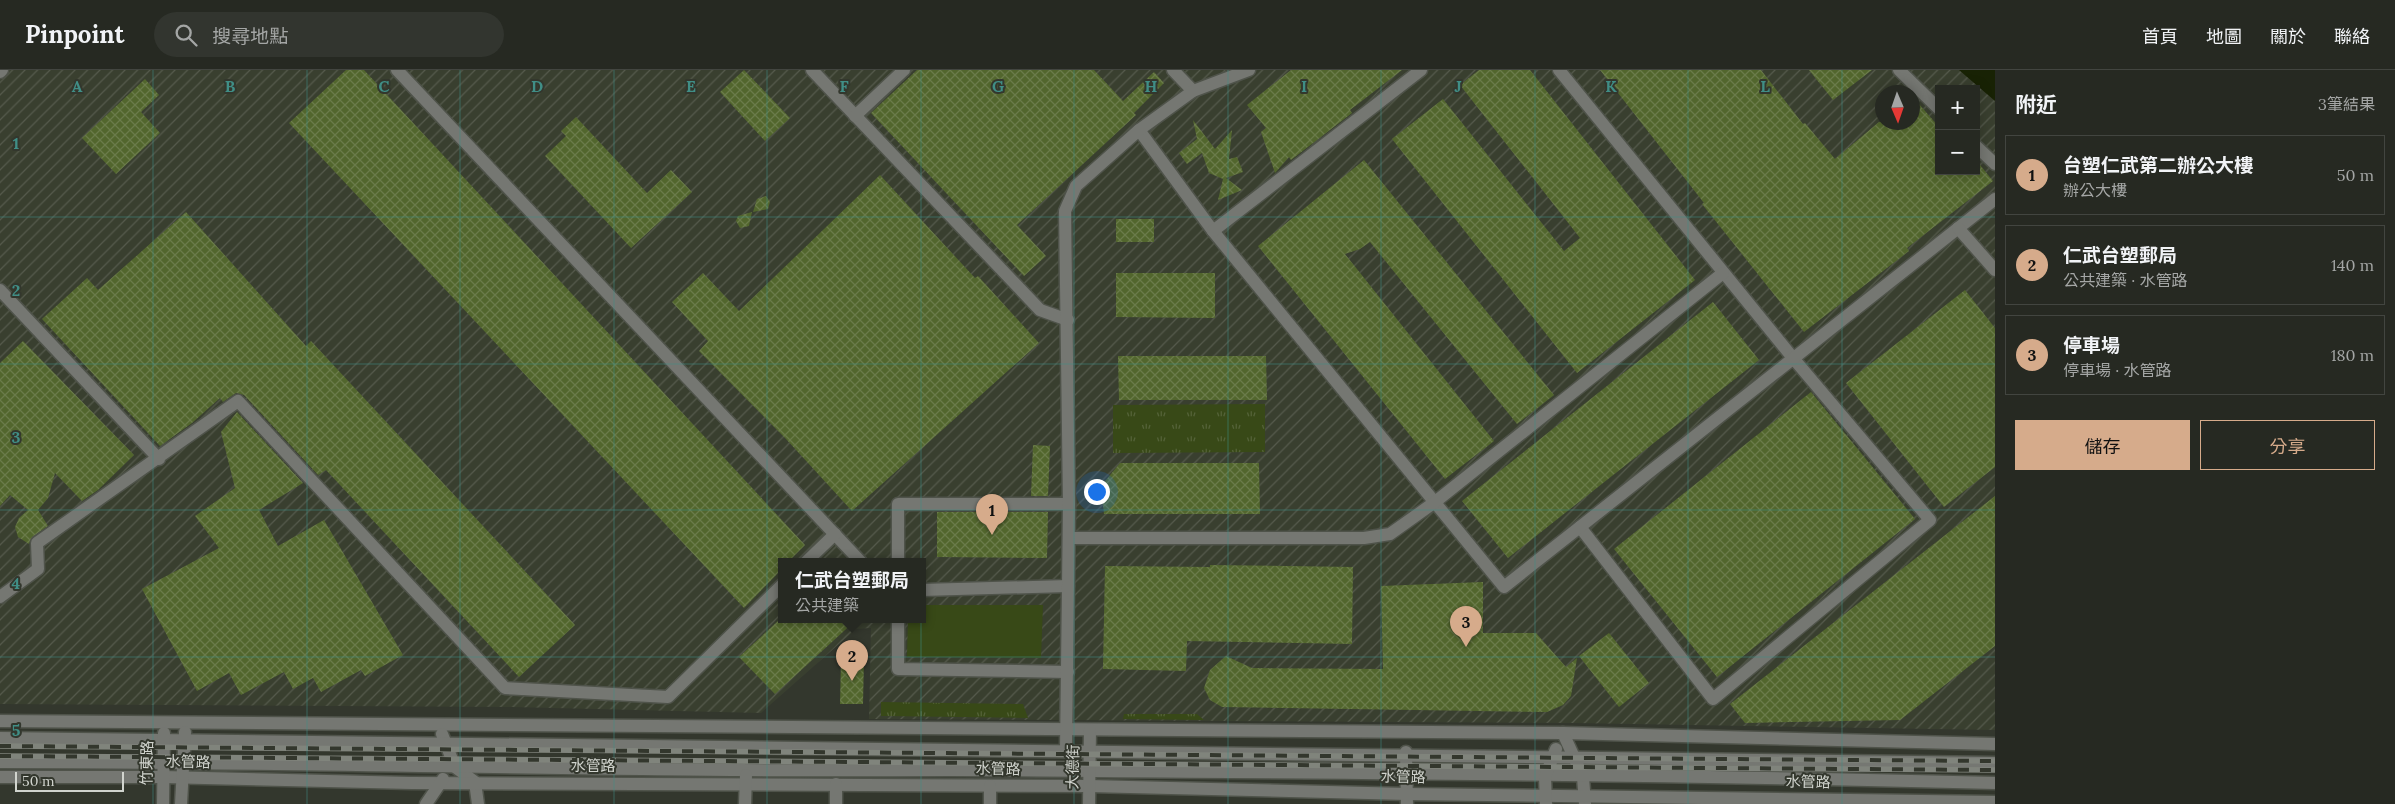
<!DOCTYPE html>
<html lang="zh-TW">
<head>
<meta charset="utf-8">
<style>
	body { margin:0; font-family:Lora,"Noto Sans TC",serif; background:#32352f; color:#f1f3f6 }
	.controls { position:absolute; right:15px; top:15px; display:grid; overflow:hidden; border-radius:0px; box-shadow:0 2px 12px #0003 }
	.controls button { width:45px; height:45px; display:grid; place-items:center; padding:0; border:0; border-bottom:1px solid #424540; background:#262922; color:#f1f3f6; font:25px sans-serif }
	.compass { position:absolute; left:1875px; top:15px; width:45px; height:45px; border-radius:50%; background:#262922; box-shadow:0 2px 12px #0003; rotate:178deg }
	.scale { position:absolute; left:15px; bottom:12px; width:109px; box-sizing:border-box; padding-left:5px; border:2px solid #d1d4ce; border-top:0; font-size:14px; line-height:18px; white-space:nowrap; color:#d1d4ce; -webkit-text-stroke:4px #33372d; paint-order:stroke }
	.you { position:absolute; left:1096px; top:421px; width:18px; height:18px; margin:-12px; border:4px solid #fff; border-radius:50%; background:#1a73e8; box-shadow:0 0 0 8px #1a73e833 }
	.badge { display:grid; place-items:center; width:32px; height:32px; border-radius:50%; background:#d6ab8b; color:#111; font-size:16px; font-weight:700 }
	.pin { position:absolute; translate:-50% -41px; filter:drop-shadow(0 1px 2px #0008) }
	.pin::after { content:''; position:absolute; top:26px; width:18px; height:15px; background:inherit; clip-path:polygon(0 0,100% 0,50% 100%) }
	.popup { position:absolute; left:778px; top:488px; width:148px; height:65px; box-sizing:border-box; display:grid; place-content:center; border-radius:0px; background:#262922; filter:drop-shadow(0 1px 4px #0005); font-size:16px; white-space:nowrap; color:#a4a6a5 }
	.popup b { font-size:19px; color:#f1f3f6 }
	.popup::after { content:''; position:absolute; left:50%; top:100%; margin-left:-10px; border:10px solid transparent; border-top-color:#262922 }
	.list { margin:0; padding:0; list-style:none }
	h2 { display:flex; justify-content:space-between; align-items:center; height:65px; margin:0; padding:0 20px; font-size:21px }
	h2 small { font-size:16px; font-weight:400; color:#a4a6a5 }
	.list li { display:grid; grid-template-columns:32px 1fr auto; gap:15px; align-items:center; box-sizing:border-box; height:80px; margin:0 10px 10px; padding:0 10px; border:1px solid #424540; border-radius:0px }
	.list b { display:block; font-size:19px; white-space:nowrap }
	.list p { margin:0; font-size:16px; white-space:nowrap; color:#a4a6a5 }
	.list em { font-size:16px; font-style:normal; color:#a4a6a5 }
	.actions { display:flex; gap:10px; padding:15px 20px }
	.actions a { flex:1; padding:11px 0; border:1px solid #d6ab8b; border-radius:0px; text-align:center; font-size:18px; color:#d6ab8b }
	.actions .main { background:#d6ab8b; color:#111 }
	.icon { flex:none; width:28px; height:28px; fill:none; stroke:currentColor; stroke-width:2; stroke-linecap:round; stroke-linejoin:round }
	.map { position:relative; flex:none; width:1995px; height:734px; overflow:hidden }
	header { display:flex; align-items:center; gap:30px; box-sizing:border-box; height:70px; padding:0 25px; background:#262922; border-bottom:1px solid #424540 }
	header strong { font-size:24px }
	nav { display:flex; gap:28px; margin-inline-start:auto; font-size:18px }
	.search { width:350px; height:45px; background:#32352f; display:flex; align-items:center; gap:12px; box-sizing:border-box; padding:0 18px; border-radius:28px; color:#a4a6a5; font-size:19px }
	main { display:flex }
	aside { flex:1; background:#262922 }
	.map>svg:first-child { display:block }
</style>
</head>
<body>
<header>
<strong>Pinpoint</strong>
<div class="search"><svg class="icon" aria-label="search" viewBox="0 0 24 24"><circle cx="10" cy="10" r="6"/><path d="M15 15l6 6"/></svg>搜尋地點</div>
<nav><a>首頁</a><a>地圖</a><a>關於</a><a>聯絡</a></nav>
</header>
<main>
<div class="map">
<svg width="1995" height="734" viewBox="0 0 1995 734">
	<defs>
		<pattern id="industrial-furrows" width="10" height="10" patternUnits="userSpaceOnUse" patternTransform="scale(1.25)"><rect width="10" height="10" fill="#393f2f"/><path d="M-1 1l2-2M0 10L10 0M9 11l2-2" fill="none" stroke="#555a4c"/></pattern>
		<pattern id="grass-tufts" width="24" height="20" patternUnits="userSpaceOnUse" patternTransform="scale(1.25)"><rect width="24" height="20" fill="#384917"/><path d="M3 7l-1-3M5 7V3M7 7l1-3M15 17l-1-3M17 17v-4M19 17l1-3" fill="none" stroke="#546238"/></pattern>
		<pattern id="building-cross-hatch" width="8" height="8" patternUnits="userSpaceOnUse" patternTransform="scale(1.25)"><rect width="8" height="8" fill="#52662d"/><path d="M0 0l8 8M0 8l8-8" fill="none" stroke="#6a7b4a"/></pattern>
	</defs>
	<rect width="100%" height="100%" fill="#33372d"/>
	<path fill="url(#industrial-furrows)" fill-rule="evenodd" d="M 0,0 L 1995,0 L 1995,660 L 1574,653 L 869,649 L 871,558 L 856,559 L 761,643 L 512,637 L 0,634 ZM 1939,19 L 1976,19 L 1976,101 L 1939,101 ZM 1882,22 L 1912,22 L 1912,52 L 1882,52 ZM 782,492 L 922,492 L 922,550 L 782,550 Z"/>
	<g fill="url(#grass-tufts)">
		<polygon points="1265,334 1265,382 1113,383 1113,335"/>
		<polygon points="881,632 1023,634 1028,648 881,646"/>
		<polygon points="1124,644 1197,644 1204,650 1123,649"/>
	</g>
	<polygon fill="#384917" points="922,535 1043,535 1041,588 907,587 908,550 922,550"/>
	<polygon fill="#182204" points="1959,0 1995,0 1995,31"/>
	<g fill="url(#building-cross-hatch)">
		<polygon points="346,0 364,0 805,475 788,492 782,492 782,499 744,538 289,53"/>
		<polygon points="744,0 790,48 765,71 720,22"/>
		<polygon points="917,0 1094,0 1123,31 1154,2 1164,13 1134,43 1136,45 1017,155 1046,186 1024,206 871,43"/>
		<polygon points="1291,0 1402,0 1350,40 1352,43 1291,90 1289,87 1275,103 1261,62 1266,58 1247,35"/>
		<polygon points="1479,0 1530,0 1695,210 1577,303 1392,69 1443,29 1564,181 1580,168 1460,15"/>
		<polygon points="1600,0 1761,0 1803,54 1805,53 1835,89 1879,52 1912,52 1912,26 1939,57 1939,101 1976,101 1976,90 1993,111 1907,178 1909,181 1804,262 1702,134 1704,133"/>
		<polygon points="1809,0 1872,0 1833,30"/>
		<polygon points="145,9 159,25 141,42 160,63 116,104 82,68"/>
		<polygon points="576,47 647,123 671,100 692,122 631,178 545,86 566,66 561,61"/>
		<polygon points="1193,50 1215,79 1232,60 1229,89 1237,87 1243,102 1226,108 1242,120 1218,130 1223,109 1209,103 1202,83 1187,94 1179,83 1197,69"/>
		<polygon points="1364,90 1554,325 1517,354 1370,172 1360,179 1345,184 1494,371 1445,409 1258,176"/>
		<polygon points="880,105 975,208 978,206 1039,273 852,441 786,369 699,281 708,271 672,232 703,203 739,241"/>
		<polygon points="766,126 770,132 768,139 753,142 757,129"/>
		<polygon points="186,142 306,276 311,271 575,555 519,607 326,400 318,405 244,325 236,323 223,332 220,328 192,353 160,376 42,249 87,208 98,220"/>
		<polygon points="752,142 749,156 740,158 736,151 738,146"/>
		<rect x="1116" y="149" width="38" height="23"/>
		<polygon points="1116,203 1215,203 1215,248 1116,247"/>
		<polygon points="1965,220 1995,258 1995,397 1944,437 1846,313"/>
		<polygon points="1713,232 1759,290 1508,488 1462,431"/>
		<polygon points="23,271 134,385 98,420 82,431 55,403 48,428 38,440 48,456 32,467 29,474 18,467 15,457 19,448 28,440 10,425 0,436 0,293"/>
		<polygon points="1118,286 1266,286 1267,330 1119,330"/>
		<polygon points="1811,322 1915,449 1717,607 1614,479"/>
		<polygon points="237,342 303,413 259,440 278,476 324,450 403,585 365,606 361,600 321,622 313,608 293,619 284,602 241,625 229,603 197,621 142,519 219,478 195,446 235,418 221,362"/>
		<polygon points="1033,375 1050,376 1048,426 1031,426"/>
		<polygon points="1120,393 1259,393 1260,444 1104,444 1101,416"/>
		<polygon points="1995,426 1995,576 1900,650 1745,653 1730,634"/>
		<polygon points="937,442 1048,442 1047,488 937,487"/>
		<polygon points="1210,495 1353,497 1352,574 1187,571 1186,601 1103,599 1105,496 1210,497"/>
		<polygon points="1483,512 1483,563 1536,563 1566,597 1577,588 1571,626 1563,635 1547,642 1222,637 1210,630 1204,618 1210,600 1226,586 1252,598 1383,599 1381,516"/>
		<polygon points="779,550 856,550 775,624 739,587"/>
		<polygon points="1609,563 1649,613 1619,637 1579,586"/>
		<polygon points="841,588 864,588 863,634 840,634"/>
	</g>
	<g fill="none" stroke-linecap="round" stroke-linejoin="round">
		<defs>
			<g id="minor">
				<polyline points="397,0 861,492"/>
				<polyline points="812,0 1040,240 1068,250"/>
				<polyline points="1173,0 1193,21"/>
				<polyline points="1559,0 1793,288 1930,450 1713,629 1580,457"/>
				<polyline points="1899,0 1939,39"/>
				<polyline points="0,2 2,0"/>
				<polyline points="855,46 904,0"/>
				<polyline points="1139,60 1213,161 1504,517 1995,129"/>
				<polyline points="1976,76 1995,94"/>
				<polyline points="1958,158 1995,200"/>
				<polyline points="1213,161 1421,0"/>
				<polyline points="0,220 159,389"/>
				<polyline points="1069,468 1364,468 1390,464 1435,432 1723,203"/>
				<polyline points="806,492 835,464"/>
				<polyline points="898,492 898,434 1069,434"/>
				<polyline points="922,520 1068,516"/>
				<polyline points="0,527 38,499 37,473 238,331 505,618 668,627 782,515"/>
				<polyline points="898,550 898,599 1068,602"/>
				<polyline points="0,651 1563,663 1995,674"/>
				<polyline points="1563,663 1583,707 1585,734"/>
				<polyline points="442,664 455,697 475,712 478,734"/>
				<path d="M 0,668 C 665,673 1330,680 1995,693"/>
				<polyline points="1066,679 1069,434 1065,141 1076,116 1139,60 1193,21 1249,0"/>
				<polyline points="1406,682 1407,734"/>
				<path d="M 0,692 C 247,692 495,698 742,700 C 859,701 976,699 1093,701 C 1394,703 1694,705 1995,713"/>
				<polyline points="0,707 163,707 411,713 1089,716 1407,724 1995,732"/>
				<polyline points="163,734 164,663"/>
				<polyline points="181,734 185,662"/>
				<polyline points="426,734 443,709"/>
				<polyline points="745,734 746,705"/>
				<polyline points="836,734 836,714"/>
				<polyline points="990,734 990,716"/>
				<polyline points="1089,734 1090,660"/>
				<polyline points="1546,734 1545,707 1556,679"/>
			</g>
		</defs>
		<use href="#minor" stroke="#4f534a" stroke-width="15"/>
		<use href="#minor" stroke="#757772" stroke-width="12"/>
		<defs>
			<g id="rail">
				<polyline points="0,676 1995,691"/>
				<polyline points="0,686 1995,700"/>
			</g>
		</defs>
		<use href="#rail" stroke="#80847c" stroke-width="5.5"/>
		<use href="#rail" stroke="#33372d" stroke-width="4" stroke-dasharray="11" stroke-linecap="butt"/>
	</g>
	<path fill="none" stroke="#408e86" stroke-width="1" stroke-opacity="0.55" d="M 153,0 L 153,734M 307,0 L 307,734M 460,0 L 460,734M 614,0 L 614,734M 767,0 L 767,734M 921,0 L 921,734M 1074,0 L 1074,734M 1228,0 L 1228,734M 1381,0 L 1381,734M 1535,0 L 1535,734M 1688,0 L 1688,734M 1842,0 L 1842,734M 0,147 L 1995,147M 0,294 L 1995,294M 0,440 L 1995,440M 0,587 L 1995,587"/>
	<g text-anchor="middle" stroke-width="4" stroke-linejoin="round" paint-order="stroke">
		<g font-size="15" fill="#d1d4ce" stroke="#33372d">
			<text transform="translate(188 692) rotate(1)" y="5">水管路</text>
			<text transform="translate(147 693) rotate(-89)" y="5">竹東路</text>
			<text x="593" y="701">水管路</text>
			<text transform="translate(1073 697) rotate(-89)" y="5">大德街</text>
			<text transform="translate(998 699) rotate(1)" y="5">水管路</text>
			<text transform="translate(1403 707) rotate(1)" y="5">水管路</text>
			<text transform="translate(1808 712) rotate(1)" y="5">水管路</text>
		</g>
	</g>
	<g font-size="16" text-anchor="middle" font-weight="bold" fill="#408e86" stroke="#33372d" stroke-width="4" stroke-linejoin="round" paint-order="stroke">
		<text x="77" y="22">A</text>
		<text x="230" y="22">B</text>
		<text x="384" y="22">C</text>
		<text x="537" y="22">D</text>
		<text x="691" y="22">E</text>
		<text x="844" y="22">F</text>
		<text x="998" y="22">G</text>
		<text x="1151" y="22">H</text>
		<text x="1304" y="22">I</text>
		<text x="1458" y="22">J</text>
		<text x="1611" y="22">K</text>
		<text x="1765" y="22">L</text>
		<text x="16" y="79">1</text>
		<text x="16" y="226">2</text>
		<text x="16" y="373">3</text>
		<text x="16" y="519">4</text>
		<text x="16" y="666">5</text>
	</g>
</svg>
<div class="controls">
<button>+</button>
<button>−</button>
</div>
<svg class="compass" viewBox="-18 -18 36 36"><path d="M0-13l5 13h-10z" fill="#e53935"/><path d="M0 13l5-13h-10z" fill="#a4a6a5"/></svg>
<div class="scale">50 m</div>
<div class="you"></div>
<div class="pin badge" style="left:992px;top:465px">1</div>
<div class="pin badge" style="left:852px;top:611px">2</div>
<div class="popup"><b>仁武台塑郵局</b>公共建築</div>
<div class="pin badge" style="left:1466px;top:577px">3</div>
</div>
<aside>
<h2>附近<small>3筆結果</small></h2>
<ul class="list">
<li><span class="badge">1</span><div><b>台塑仁武第二辦公大樓</b><p>辦公大樓</p></div><em>50 m</em></li>
<li><span class="badge">2</span><div><b>仁武台塑郵局</b><p>公共建築 · 水管路</p></div><em>140 m</em></li>
<li><span class="badge">3</span><div><b>停車場</b><p>停車場 · 水管路</p></div><em>180 m</em></li>
</ul>
<div class="actions"><a class="main">儲存</a><a>分享</a></div>
</aside>
</main>
</body>
</html>
